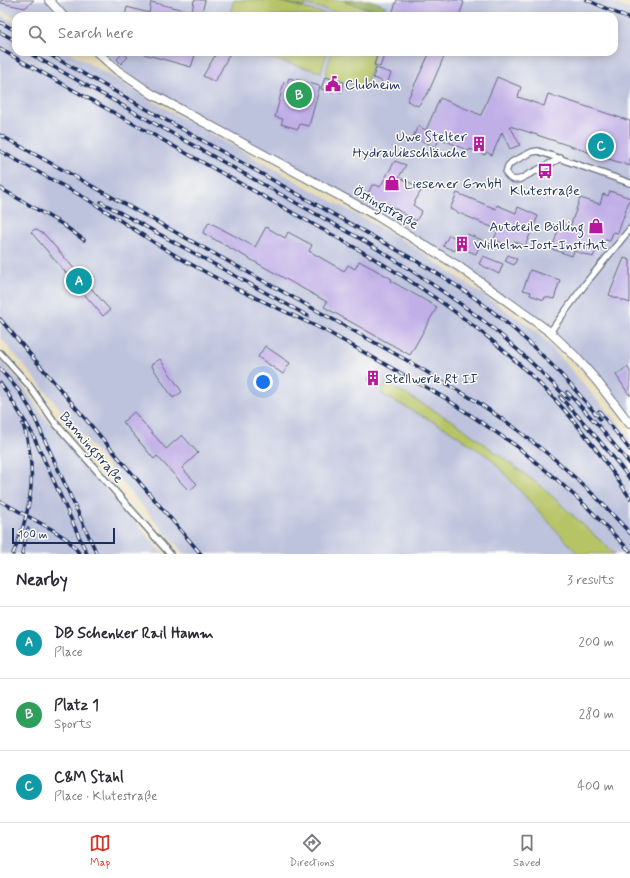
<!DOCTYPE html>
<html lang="en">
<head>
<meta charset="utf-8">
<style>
	body { margin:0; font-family:Mynerve,sans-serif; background:#f2f2f3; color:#2b2b33 }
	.scale { position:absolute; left:12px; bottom:10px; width:103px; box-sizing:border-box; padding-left:4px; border:2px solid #1b2f5e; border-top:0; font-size:11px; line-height:14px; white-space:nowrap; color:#1b2f5e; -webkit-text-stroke:3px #fdfcf7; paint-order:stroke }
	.you { position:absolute; left:263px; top:382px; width:14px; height:14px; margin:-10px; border:3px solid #fff; border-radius:50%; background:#1a73e8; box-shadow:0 0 0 6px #1a73e833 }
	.badge { display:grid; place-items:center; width:26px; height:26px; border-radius:50%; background:#d93025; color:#fff; font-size:13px; font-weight:700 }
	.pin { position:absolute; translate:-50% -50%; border:2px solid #fff; box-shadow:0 1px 4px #0006 }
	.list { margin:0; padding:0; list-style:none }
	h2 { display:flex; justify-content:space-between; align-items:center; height:52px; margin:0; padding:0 16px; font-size:17px }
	h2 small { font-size:13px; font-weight:400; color:#7c7c81 }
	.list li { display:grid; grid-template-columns:26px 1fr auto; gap:12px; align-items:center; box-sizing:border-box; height:72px; padding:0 16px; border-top:1px solid #e1e1e2 }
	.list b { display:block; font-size:15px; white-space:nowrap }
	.list p { margin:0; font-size:13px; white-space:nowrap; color:#7c7c81 }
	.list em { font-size:13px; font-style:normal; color:#7c7c81 }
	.icon { flex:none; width:22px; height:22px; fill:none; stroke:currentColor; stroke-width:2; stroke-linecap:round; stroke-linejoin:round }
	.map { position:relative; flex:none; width:630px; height:554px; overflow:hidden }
	.search { position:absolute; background:#fff; box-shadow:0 2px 10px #0003; left:12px; right:12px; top:12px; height:44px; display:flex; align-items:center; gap:10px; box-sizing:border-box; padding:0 14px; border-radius:12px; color:#7c7c81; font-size:15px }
	.sheet { height:268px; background:#fff }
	nav { display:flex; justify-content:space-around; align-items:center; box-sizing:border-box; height:56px; border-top:1px solid #e1e1e2; background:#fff; font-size:11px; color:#7c7c81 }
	nav a { display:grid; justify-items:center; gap:2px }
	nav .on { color:#d93025 }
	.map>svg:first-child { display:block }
</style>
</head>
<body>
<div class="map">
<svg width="630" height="554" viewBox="0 0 630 554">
	<rect width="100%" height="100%" fill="#fdfcf7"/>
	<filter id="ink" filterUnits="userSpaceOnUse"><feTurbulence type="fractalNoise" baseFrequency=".025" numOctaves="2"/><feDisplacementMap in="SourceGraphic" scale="8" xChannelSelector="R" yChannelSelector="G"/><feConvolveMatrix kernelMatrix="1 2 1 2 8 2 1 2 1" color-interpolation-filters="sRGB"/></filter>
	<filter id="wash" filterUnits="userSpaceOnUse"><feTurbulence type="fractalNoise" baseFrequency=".012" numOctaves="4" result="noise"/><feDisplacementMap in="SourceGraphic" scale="16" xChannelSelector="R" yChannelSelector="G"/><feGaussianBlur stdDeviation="0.9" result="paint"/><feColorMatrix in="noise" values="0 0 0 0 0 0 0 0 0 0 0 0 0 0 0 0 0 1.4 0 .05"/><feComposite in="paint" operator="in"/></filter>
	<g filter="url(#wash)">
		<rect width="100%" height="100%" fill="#e9deba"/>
		<g fill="#bec3dd">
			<polygon points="0,0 607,0 630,10 630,424 542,324 338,195 133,78 103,52 614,52 614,16 16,16 16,18 0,10"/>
			<polygon points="0,15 16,23 16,52 69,52 166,109 406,242 538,332 630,437 630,554 184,554 125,486 0,337"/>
			<polygon points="0,360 20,382 42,414 67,444 163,554 0,554"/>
		</g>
		<g fill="#b7c466" stroke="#697a62">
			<polygon points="234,0 274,0 333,16 229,16"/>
			<polygon points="277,0 346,0 345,2 385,13 384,16 341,16 341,14 305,4 304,7"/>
			<polygon points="247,52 327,52 321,72"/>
			<polygon points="331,52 375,52 365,88 325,77"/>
			<polygon points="386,383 456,423 541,486 615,554 578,554 490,458 449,430 381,394"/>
		</g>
		<polygon fill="#91aa5b" stroke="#566c5c" points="346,0 370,0 386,6 385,13 345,2"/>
		<g id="blocks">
			<g fill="#c0afe7">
				<polygon points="1,0 34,0 25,8 1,3"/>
				<polygon points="194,0 205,0 201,16 125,16 127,7 149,13 151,2 192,12"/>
				<polygon points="397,0 459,0 464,2 459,16 391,16"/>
				<polygon points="145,52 196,52 191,67 144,54"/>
				<polygon points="217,52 223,52 229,55 215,82 203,76"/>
				<polygon points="378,52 385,52 380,67 374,65"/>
				<polygon points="430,52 446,52 429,91 418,106 407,101"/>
				<polygon points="123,53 128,57 121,64 117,59"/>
				<polygon points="376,68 391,73 385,90 380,88 382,81 373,78"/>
				<polygon points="325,77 344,82 342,92 334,90 333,92 321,89"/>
				<polygon points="497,77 521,87 518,97 544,106 548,94 630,121 630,166 510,126 520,145 510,149 502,132 492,155 486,152 485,155 470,149 469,151 439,138 436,147 413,137 418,126 426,130 440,98 481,115"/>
				<polygon points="289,78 320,86 309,126 300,124 298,129 281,124 283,119 275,117 284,82 287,83"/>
				<polygon points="395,161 406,165 399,177 422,189 413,205 422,211 416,221 389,205 387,208 367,196 372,185 376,185 380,187"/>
				<polygon points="610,191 630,198 618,233 613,232 610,241 605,240 601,249 597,248 593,257 574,251 572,256 552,249 560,224 570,227 580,198 600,204 603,194 608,196"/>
				<polygon points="457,193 496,209 497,205 516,213 518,207 538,216 525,246 514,241 511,247 494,239 498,230 450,209"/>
				<polygon points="209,222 255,247 266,227 285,238 288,232 312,245 309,251 344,271 348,265 355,269 359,261 392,279 391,281 437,307 410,355 324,307 327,302 203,233"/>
				<polygon points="35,229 45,235 110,310 103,316 31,232"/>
				<polygon points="467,234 482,240 476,254 461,248 460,250 456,248 455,251 443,246 449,235 463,241"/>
				<polygon points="508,255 517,259 514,265 505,261"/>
				<polygon points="483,256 503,264 499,274 479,264"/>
				<polygon points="624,258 630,260 630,303 609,295"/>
				<polygon points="530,270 560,280 554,299 545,297 544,300 530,295 531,292 523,290"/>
				<polygon points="265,346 290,363 283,374 258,357"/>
				<polygon points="160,359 182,392 173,398 151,365"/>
				<polygon points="627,367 630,371 630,396 616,375"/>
				<polygon points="371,373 379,377 376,384 367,379"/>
				<polygon points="134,412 166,449 182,435 198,453 182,468 197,484 189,491 157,456 154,459 123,422"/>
			</g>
		</g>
	</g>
	<g filter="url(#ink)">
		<use href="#blocks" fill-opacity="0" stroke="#636c7e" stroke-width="1"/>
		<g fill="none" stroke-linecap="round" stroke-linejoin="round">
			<defs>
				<g id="street">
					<path d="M 561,158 L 520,179 C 513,181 510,179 506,173 L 508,166 L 512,162 L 532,152 L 538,151 L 630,183"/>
					<polyline points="550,332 586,283 630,229"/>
					<polyline points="0,353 28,384 56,424 170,554"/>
				</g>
				<g id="secondary">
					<polyline points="49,0 63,16"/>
					<polyline points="97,52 117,70 152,94 377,216 458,266 550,332 574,355 596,380 630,424"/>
				</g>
			</defs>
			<use href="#street" stroke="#636c7e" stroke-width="8"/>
			<use href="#secondary" stroke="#636c7e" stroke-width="10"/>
			<use href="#street" stroke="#fff" stroke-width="5.5"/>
			<use href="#secondary" stroke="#fff" stroke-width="8"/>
			<defs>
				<g id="rail">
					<polyline points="587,0 630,19"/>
					<polyline points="0,22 16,31"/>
					<polyline points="0,32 16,41"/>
					<path d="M 0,49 L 361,251 C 437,295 510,347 568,414 C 591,441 611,469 630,498"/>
					<path d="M 27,52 L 366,242 C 410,269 454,297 495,330 C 521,352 545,375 568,399"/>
					<path d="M 45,52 L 413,259 C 436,273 459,286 480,302 C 525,335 565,376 600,419"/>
					<polyline points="0,135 408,361 476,401 515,428 558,462 597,498 630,533"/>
					<polyline points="0,151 87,199 155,243 185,261 233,287 326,331 445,398 515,445 555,478 587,507 630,551"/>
					<polyline points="0,188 62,224 84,240"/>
					<polyline points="101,202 308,316"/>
					<polyline points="0,319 201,554"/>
					<polyline points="0,369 19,391 31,410 97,554"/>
					<polyline points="0,383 8,394 32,433 87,554"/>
					<polyline points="567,392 598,425 630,464"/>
					<path d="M 560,397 C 585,423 609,451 630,479"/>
					<polyline points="599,411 630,450"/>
					<polyline points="0,501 53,530 68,540 80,554"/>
					<path d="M 13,554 C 32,509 38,471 23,424"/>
					<polyline points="22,554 28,529"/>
				</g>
			</defs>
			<use href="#rail" stroke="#1b2f5e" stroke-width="3.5"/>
			<use href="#rail" stroke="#fdfcf7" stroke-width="2" stroke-dasharray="6" stroke-linecap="butt"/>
		</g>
	</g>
	<defs>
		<symbol id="civic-bare" viewBox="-9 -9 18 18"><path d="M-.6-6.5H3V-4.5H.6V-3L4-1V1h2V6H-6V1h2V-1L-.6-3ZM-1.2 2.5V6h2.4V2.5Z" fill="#b5179e" stroke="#fdfcf7" stroke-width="2.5" paint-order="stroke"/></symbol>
		<symbol id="building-bare" viewBox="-9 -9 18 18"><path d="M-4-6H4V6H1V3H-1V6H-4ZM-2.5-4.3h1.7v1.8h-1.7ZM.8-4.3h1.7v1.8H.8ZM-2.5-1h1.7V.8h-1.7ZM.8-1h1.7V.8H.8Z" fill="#b5179e" stroke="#fdfcf7" stroke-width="2.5" paint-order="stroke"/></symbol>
		<symbol id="bus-bare" viewBox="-9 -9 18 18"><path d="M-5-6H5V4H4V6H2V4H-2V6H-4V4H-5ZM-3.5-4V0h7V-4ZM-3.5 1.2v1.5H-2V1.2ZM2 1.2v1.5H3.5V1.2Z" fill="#b5179e" stroke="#fdfcf7" stroke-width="2.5" paint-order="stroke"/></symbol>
		<symbol id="shop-bare" viewBox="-9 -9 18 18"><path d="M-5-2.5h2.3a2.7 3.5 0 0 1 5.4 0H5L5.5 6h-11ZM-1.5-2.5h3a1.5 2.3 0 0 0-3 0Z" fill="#b5179e" stroke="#fdfcf7" stroke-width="2.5" paint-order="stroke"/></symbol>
	</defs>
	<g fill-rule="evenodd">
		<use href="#civic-bare" x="322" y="73" width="22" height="22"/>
		<use href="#building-bare" x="468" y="133" width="22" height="22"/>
		<use href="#bus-bare" x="534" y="160" width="22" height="22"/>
		<use href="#shop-bare" x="381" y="172" width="22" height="22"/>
		<use href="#shop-bare" x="585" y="215" width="22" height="22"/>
		<use href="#building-bare" x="451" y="233" width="22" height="22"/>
		<use href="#building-bare" x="362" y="367" width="22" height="22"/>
	</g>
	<g text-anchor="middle" stroke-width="3" stroke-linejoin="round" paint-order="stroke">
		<g font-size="14" fill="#1b2f5e" stroke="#fdfcf7" text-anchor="start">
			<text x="345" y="89">Clubheim</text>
			<text x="467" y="141" text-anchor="end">Uwe Stelter<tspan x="467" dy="16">Hydraulikschläuche</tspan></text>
			<text x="404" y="188">Liesener GmbH</text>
			<text x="545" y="195" text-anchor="middle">Klutestraße</text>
			<text x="584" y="231" text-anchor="end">Autoteile Bölling</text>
			<text x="474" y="249">Wilhelm-Jost-Institut</text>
			<text x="385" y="383">Stellwerk Rt II</text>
		</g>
		<g font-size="14" fill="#1b2f5e" stroke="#fdfcf7">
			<text transform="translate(386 207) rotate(30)" y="5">Östingstraße</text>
			<text transform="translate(92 447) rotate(49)" y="5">Banningstraße</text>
		</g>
	</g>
</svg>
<div class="scale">100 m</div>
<div class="you"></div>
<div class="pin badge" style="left:79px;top:281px;background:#0f9aa8">A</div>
<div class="pin badge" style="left:299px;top:95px;background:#2e9e5b">B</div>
<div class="pin badge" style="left:601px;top:146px;background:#0f9aa8">C</div>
<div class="search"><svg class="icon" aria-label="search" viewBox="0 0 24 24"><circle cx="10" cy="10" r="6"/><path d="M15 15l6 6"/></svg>Search here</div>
</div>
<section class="sheet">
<h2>Nearby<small>3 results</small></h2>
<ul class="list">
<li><span class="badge" style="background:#0f9aa8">A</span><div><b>DB Schenker Rail Hamm</b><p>Place</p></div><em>200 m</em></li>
<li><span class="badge" style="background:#2e9e5b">B</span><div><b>Platz 1</b><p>Sports</p></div><em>280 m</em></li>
<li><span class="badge" style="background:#0f9aa8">C</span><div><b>C&amp;M Stahl</b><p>Place · Klutestraße</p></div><em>400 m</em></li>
</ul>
</section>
<nav>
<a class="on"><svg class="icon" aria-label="map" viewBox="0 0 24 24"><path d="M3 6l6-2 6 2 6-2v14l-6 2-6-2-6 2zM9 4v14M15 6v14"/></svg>Map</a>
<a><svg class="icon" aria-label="directions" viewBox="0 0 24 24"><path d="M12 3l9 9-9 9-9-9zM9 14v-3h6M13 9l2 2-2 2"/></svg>Directions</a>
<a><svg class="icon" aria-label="saved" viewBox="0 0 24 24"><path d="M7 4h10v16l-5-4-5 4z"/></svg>Saved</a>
</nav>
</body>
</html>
